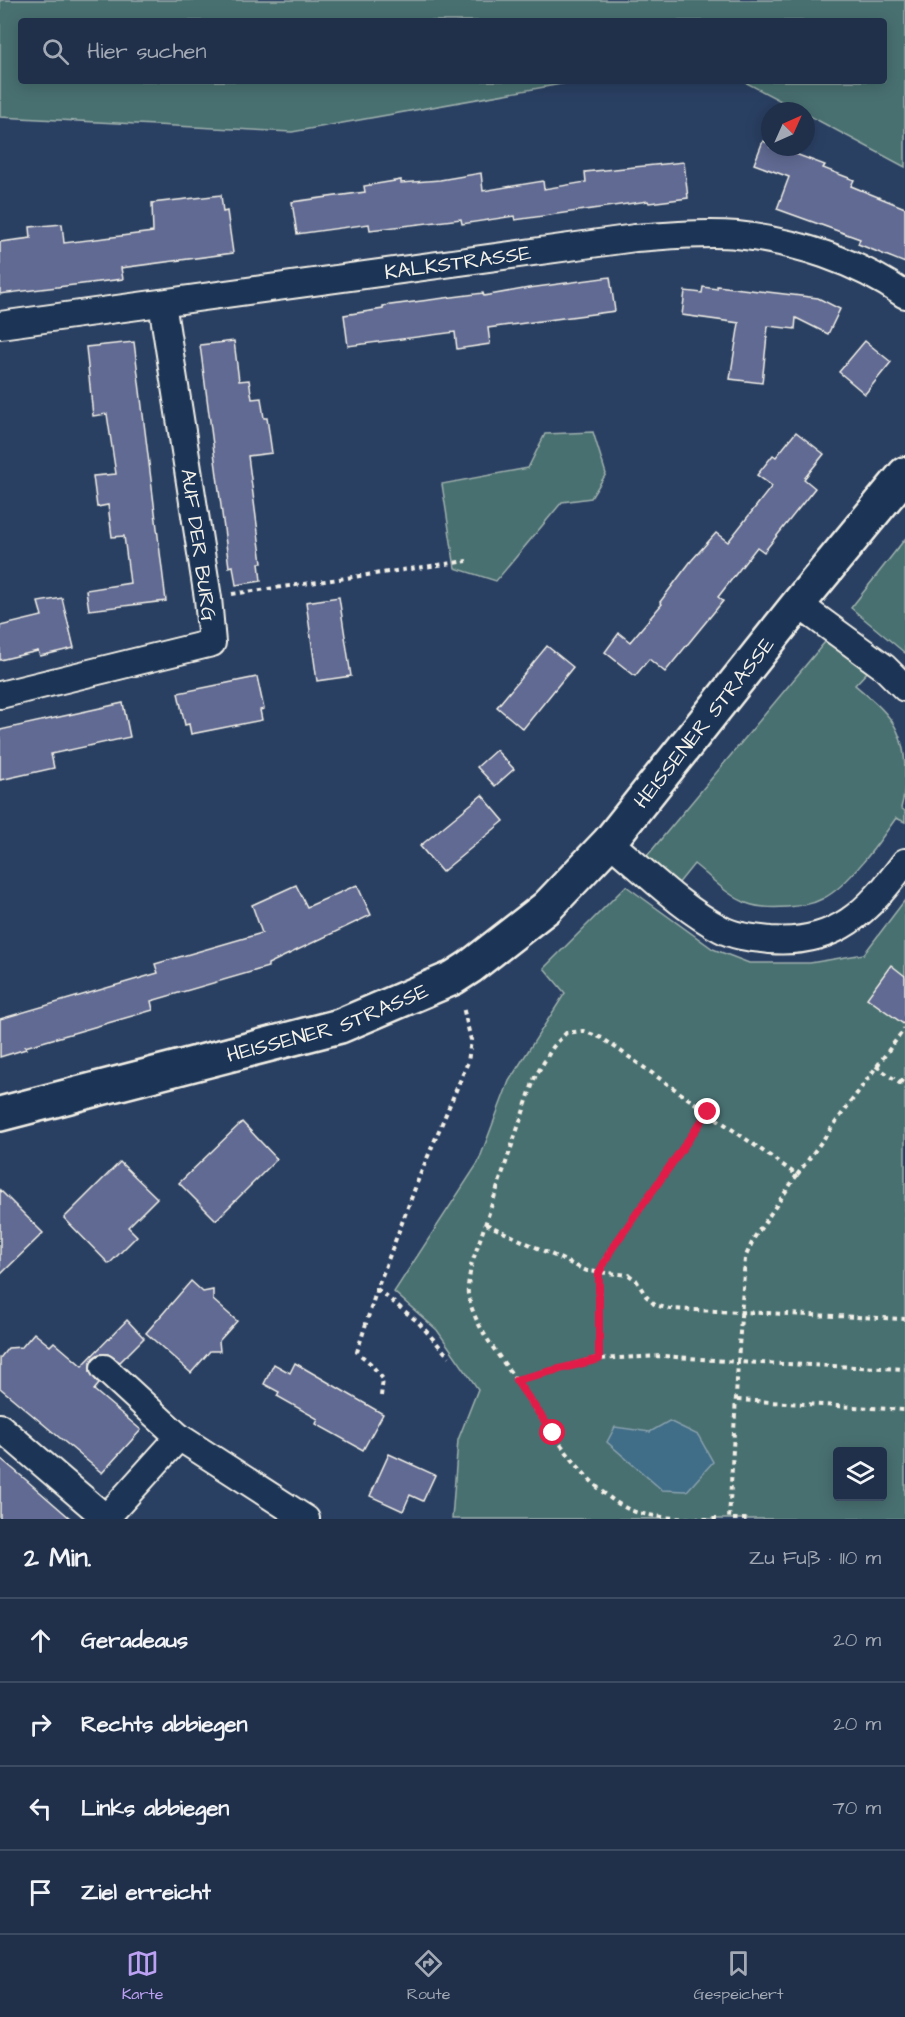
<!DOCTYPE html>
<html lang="de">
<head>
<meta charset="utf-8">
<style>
	body { margin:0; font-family:"Architects Daughter",sans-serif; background:#2d3c54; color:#f1f3f6 }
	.controls { position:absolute; right:18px; bottom:18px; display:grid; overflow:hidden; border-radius:6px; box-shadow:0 3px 15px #0003 }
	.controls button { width:54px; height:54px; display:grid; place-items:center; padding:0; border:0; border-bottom:2px solid #3d4b62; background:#20304a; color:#f1f3f6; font:30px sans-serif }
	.compass { position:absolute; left:761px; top:102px; width:54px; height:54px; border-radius:50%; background:#20304a; box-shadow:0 3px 15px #0003; rotate:45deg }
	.stop { position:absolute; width:18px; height:18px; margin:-14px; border:4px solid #e11d48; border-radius:50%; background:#fff }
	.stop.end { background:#e11d48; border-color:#fff; box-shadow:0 2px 6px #0008 }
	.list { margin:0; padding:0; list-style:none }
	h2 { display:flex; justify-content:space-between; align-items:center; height:78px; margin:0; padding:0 24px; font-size:26px }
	h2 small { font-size:20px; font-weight:400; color:#a2a9b5 }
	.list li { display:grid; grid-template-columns:39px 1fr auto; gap:18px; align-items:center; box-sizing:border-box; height:84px; padding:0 24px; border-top:2px solid #3d4b62 }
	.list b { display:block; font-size:22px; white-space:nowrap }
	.list em { font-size:20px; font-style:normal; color:#a2a9b5 }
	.icon { flex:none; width:33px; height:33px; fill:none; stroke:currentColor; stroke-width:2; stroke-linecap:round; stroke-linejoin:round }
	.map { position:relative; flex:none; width:905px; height:1519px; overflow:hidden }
	.search { position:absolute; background:#20304a; box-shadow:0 3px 15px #0003; left:18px; right:18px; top:18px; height:66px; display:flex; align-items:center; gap:15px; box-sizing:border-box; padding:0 21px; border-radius:6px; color:#a2a9b5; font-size:22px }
	.sheet { height:414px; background:#20304a }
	nav { display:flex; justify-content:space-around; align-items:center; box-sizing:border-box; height:84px; border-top:2px solid #3d4b62; background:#20304a; font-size:16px; color:#a2a9b5 }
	nav a { display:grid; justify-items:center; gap:3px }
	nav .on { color:#bca0f2 }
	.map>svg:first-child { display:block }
</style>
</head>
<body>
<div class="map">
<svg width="905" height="1519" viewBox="0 0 905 1519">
	<rect width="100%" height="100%" fill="#2a4063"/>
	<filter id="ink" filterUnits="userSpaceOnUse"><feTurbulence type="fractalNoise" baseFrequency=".0167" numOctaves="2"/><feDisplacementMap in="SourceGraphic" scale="12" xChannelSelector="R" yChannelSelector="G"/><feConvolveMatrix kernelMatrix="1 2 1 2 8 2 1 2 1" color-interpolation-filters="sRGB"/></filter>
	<g filter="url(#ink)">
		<g fill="#496f71" stroke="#9eb0ac" stroke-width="1.5" fill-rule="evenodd">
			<polygon points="0,0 905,0 905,167 806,114 806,111 800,111 743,81 884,81 884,21 21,21 21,81 578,81 292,132 0,117"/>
			<polygon points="593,432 606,474 591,498 562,502 496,581 455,568 442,484 528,468 545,434"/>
			<polygon points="905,539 905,653 851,608"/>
			<path d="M 825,642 L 849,654 L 870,669 L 855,685 C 887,712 905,727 905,771 C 905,784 905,795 901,808 L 905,811 L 905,822 L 896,818 C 880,841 848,887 822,899 C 811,905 799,906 787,907 C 773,908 758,908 746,903 C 725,894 711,877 694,864 L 678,884 L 647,856 Z"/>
			<path d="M 626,886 L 713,949 L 749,963 L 810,963 L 864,954 L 905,900 L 905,1519 L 452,1519 L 458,1440 L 478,1389 L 437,1330 L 394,1292 L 478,1163 L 509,1081 L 565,993 L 544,968 ZM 838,1452 L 882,1452 L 882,1496 L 838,1496 Z"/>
		</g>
		<polygon fill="#416d87" stroke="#89a2ae" stroke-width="1.5" points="669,1421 698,1435 713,1462 687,1491 662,1490 607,1442 615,1427 650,1432"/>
		<g fill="#606a92" stroke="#f4f1e8" stroke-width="1.5">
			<polygon points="763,141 770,144 770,147 777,147 825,165 823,168 854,180 851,186 905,208 905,263 858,244 860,239 777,209 789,177 754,164"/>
			<polygon points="684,162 688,198 649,203 648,201 515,220 514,216 462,224 461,219 370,230 369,224 297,234 292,202 365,192 364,186 401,180 401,183 440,180 481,173 483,191 543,181 544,189 586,182 585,172"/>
			<polygon points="221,195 223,212 227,211 233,253 121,268 123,279 0,294 0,242 31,238 30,227 62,224 64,243 153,232 152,203"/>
			<polygon points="610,277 615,311 488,328 490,344 457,349 455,332 348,346 344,315 383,309 383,306 483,293 484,296 529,288"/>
			<polygon points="717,286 818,298 840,309 828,334 796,318 795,329 768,326 762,383 730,379 739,323 682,315 685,291 702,293 703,287 717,289"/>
			<polygon points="234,341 239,381 249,380 252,399 261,398 264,418 267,418 272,453 248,456 262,563 259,563 261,581 236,585 233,566 229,567 200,345"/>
			<polygon points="865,341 891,362 865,394 839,372"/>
			<polygon points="134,342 166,601 89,610 86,590 130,583 124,536 112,537 108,505 97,507 93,476 116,474 107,414 93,416 86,347"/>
			<polygon points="796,432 824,454 804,479 815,488 764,552 757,547 718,597 723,601 665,672 649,659 635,676 605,652 619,633 630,642 662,604 660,602 691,561 716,533 728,542 772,486 757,475 773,455 776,457"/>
			<polygon points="339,597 351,676 317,681 306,602"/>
			<polygon points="62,598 74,648 40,656 38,651 0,660 0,626 42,616 38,602"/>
			<polygon points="547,646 573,667 523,729 497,707"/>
			<polygon points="257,677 264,709 260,710 262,720 191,734 189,724 185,725 178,693"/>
			<polygon points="123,703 130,737 51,754 54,768 0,780 0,730"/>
			<polygon points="496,750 514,769 495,786 477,767"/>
			<polygon points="482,795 504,821 442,872 420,846"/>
			<polygon points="296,885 307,907 357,885 371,915 268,964 268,967 151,1001 153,1010 25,1047 26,1049 0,1057 0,1019 158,973 155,964 262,933 252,905"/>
			<polygon points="891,965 905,976 905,1025 867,998"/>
			<polygon points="242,1122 277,1159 216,1220 179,1183"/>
			<polygon points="120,1162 157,1198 128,1227 137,1236 109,1264 64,1218"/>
			<polygon points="0,1190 43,1233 0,1275"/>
			<polygon points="191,1281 203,1292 213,1290 213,1300 237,1321 219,1341 220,1351 210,1351 191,1373 146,1333"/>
			<polygon points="127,1320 144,1338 120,1362 108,1354 99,1354 93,1358 90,1364 90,1372 99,1384 94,1390 141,1430 102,1473 0,1388 0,1358 8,1348 22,1347 34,1333 50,1346 54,1342 82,1366"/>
			<polygon points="295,1363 383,1414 363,1450 316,1424 318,1419 277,1396 279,1392 264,1384 274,1364 290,1373"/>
			<polygon points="389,1454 435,1475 423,1501 410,1495 403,1511 370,1496"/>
			<polygon points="0,1458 25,1479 71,1519 0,1519"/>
		</g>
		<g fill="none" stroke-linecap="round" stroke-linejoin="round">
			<defs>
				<g id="street">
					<path id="s1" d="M 0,325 L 635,238 C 668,236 703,232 737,235 C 795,241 857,261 905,295"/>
					<polyline points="798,604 884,667 905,688"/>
					<polyline points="0,695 212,643 208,598 162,303"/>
					<path d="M 609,842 C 645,871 681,908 721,929 C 736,937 754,938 770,940 C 837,945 868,911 905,862"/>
					<polyline points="104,1368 179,1437"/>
					<polyline points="0,1427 107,1519"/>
					<polyline points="105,1519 179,1437 306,1519"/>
				</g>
				<g id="secondary">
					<path id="s2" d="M 0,1114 L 340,1026 L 453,978 L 470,967 L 547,907 L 609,842 L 798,604 L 905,474"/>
				</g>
			</defs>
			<use href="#street" stroke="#f4f1e8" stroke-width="30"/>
			<use href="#secondary" stroke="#f4f1e8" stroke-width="38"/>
			<g stroke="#f4f1e8" stroke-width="4" stroke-dasharray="4.5 4.5" stroke-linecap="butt">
				<polyline points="232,594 467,561"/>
				<polyline points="876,1066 905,1087"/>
				<polyline points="900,1083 905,1076"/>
				<polyline points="797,1175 754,1238 745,1258 738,1362 905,1369"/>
				<polyline points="486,1224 587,1271 629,1275 636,1280 646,1296 655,1305 670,1309 905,1319"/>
				<polyline points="377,1289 418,1322 449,1357"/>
				<polyline points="599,1359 599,1273 611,1250 708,1112"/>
				<path d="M 516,1380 C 498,1354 474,1326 468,1294 C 467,1286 470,1275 471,1266 L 535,1077 L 553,1047 L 566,1033 L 583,1031 L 602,1038 L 797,1175 L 905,1028"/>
				<polyline points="381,1396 383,1379 370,1363 357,1352 377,1289 420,1175 468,1062 471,1040 463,1007"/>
				<polyline points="737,1400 905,1410"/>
				<path d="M 717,1519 C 691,1519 665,1519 639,1513 C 590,1500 545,1420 516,1380 L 595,1359 L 664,1356 L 738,1362 L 729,1519"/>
				<polyline points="733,1519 751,1519"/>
			</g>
			<use href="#street" stroke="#1d3557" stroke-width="26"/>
			<use href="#secondary" stroke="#1d3557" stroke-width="33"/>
		</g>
	</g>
	<g fill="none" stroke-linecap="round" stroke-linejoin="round" filter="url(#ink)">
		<polyline stroke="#e11d48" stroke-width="8" points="553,1433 516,1380 599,1359 599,1273 611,1250 708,1112"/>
	</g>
	<g text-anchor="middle" stroke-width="5" stroke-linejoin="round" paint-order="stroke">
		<g font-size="21" fill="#f4f1e8" stroke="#1d3557">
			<text dy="7" stroke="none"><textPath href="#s1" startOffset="462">KALKSTRASSE</textPath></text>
			<text transform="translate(199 545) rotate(82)" y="7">AUF DER BURG</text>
			<text dy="7" stroke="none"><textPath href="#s2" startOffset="834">HEISSENER STRASSE</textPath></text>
			<text dy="7" stroke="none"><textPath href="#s2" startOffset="340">HEISSENER STRASSE</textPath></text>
		</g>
	</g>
</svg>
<div class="controls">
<button><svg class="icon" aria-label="layers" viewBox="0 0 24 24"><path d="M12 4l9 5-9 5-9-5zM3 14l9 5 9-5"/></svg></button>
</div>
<svg class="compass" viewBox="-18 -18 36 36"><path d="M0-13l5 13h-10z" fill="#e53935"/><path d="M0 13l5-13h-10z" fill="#a2a9b5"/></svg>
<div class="stop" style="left:553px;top:1433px"></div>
<div class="stop end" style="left:708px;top:1112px"></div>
<div class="search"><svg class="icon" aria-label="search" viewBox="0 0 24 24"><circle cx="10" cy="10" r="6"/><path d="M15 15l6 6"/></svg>Hier suchen</div>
</div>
<section class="sheet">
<h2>2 Min.<small>Zu Fuß · 110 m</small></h2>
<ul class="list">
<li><svg class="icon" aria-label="ahead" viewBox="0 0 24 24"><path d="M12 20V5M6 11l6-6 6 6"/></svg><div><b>Geradeaus</b></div><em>20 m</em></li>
<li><svg class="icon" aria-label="right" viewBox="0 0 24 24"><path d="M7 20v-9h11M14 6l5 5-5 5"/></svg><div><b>Rechts abbiegen</b></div><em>20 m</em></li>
<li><svg class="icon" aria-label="left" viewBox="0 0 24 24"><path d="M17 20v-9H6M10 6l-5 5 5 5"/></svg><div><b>Links abbiegen</b></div><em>70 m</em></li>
<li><svg class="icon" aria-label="arrive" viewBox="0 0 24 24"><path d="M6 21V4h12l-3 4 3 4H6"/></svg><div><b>Ziel erreicht</b></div></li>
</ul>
</section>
<nav>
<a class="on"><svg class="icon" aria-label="map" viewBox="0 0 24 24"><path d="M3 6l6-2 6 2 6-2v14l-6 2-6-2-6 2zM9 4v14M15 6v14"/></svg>Karte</a>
<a><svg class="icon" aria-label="directions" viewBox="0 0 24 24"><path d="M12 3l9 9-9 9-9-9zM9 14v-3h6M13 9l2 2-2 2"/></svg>Route</a>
<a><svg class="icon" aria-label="saved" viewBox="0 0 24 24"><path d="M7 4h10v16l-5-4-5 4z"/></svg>Gespeichert</a>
</nav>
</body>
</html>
